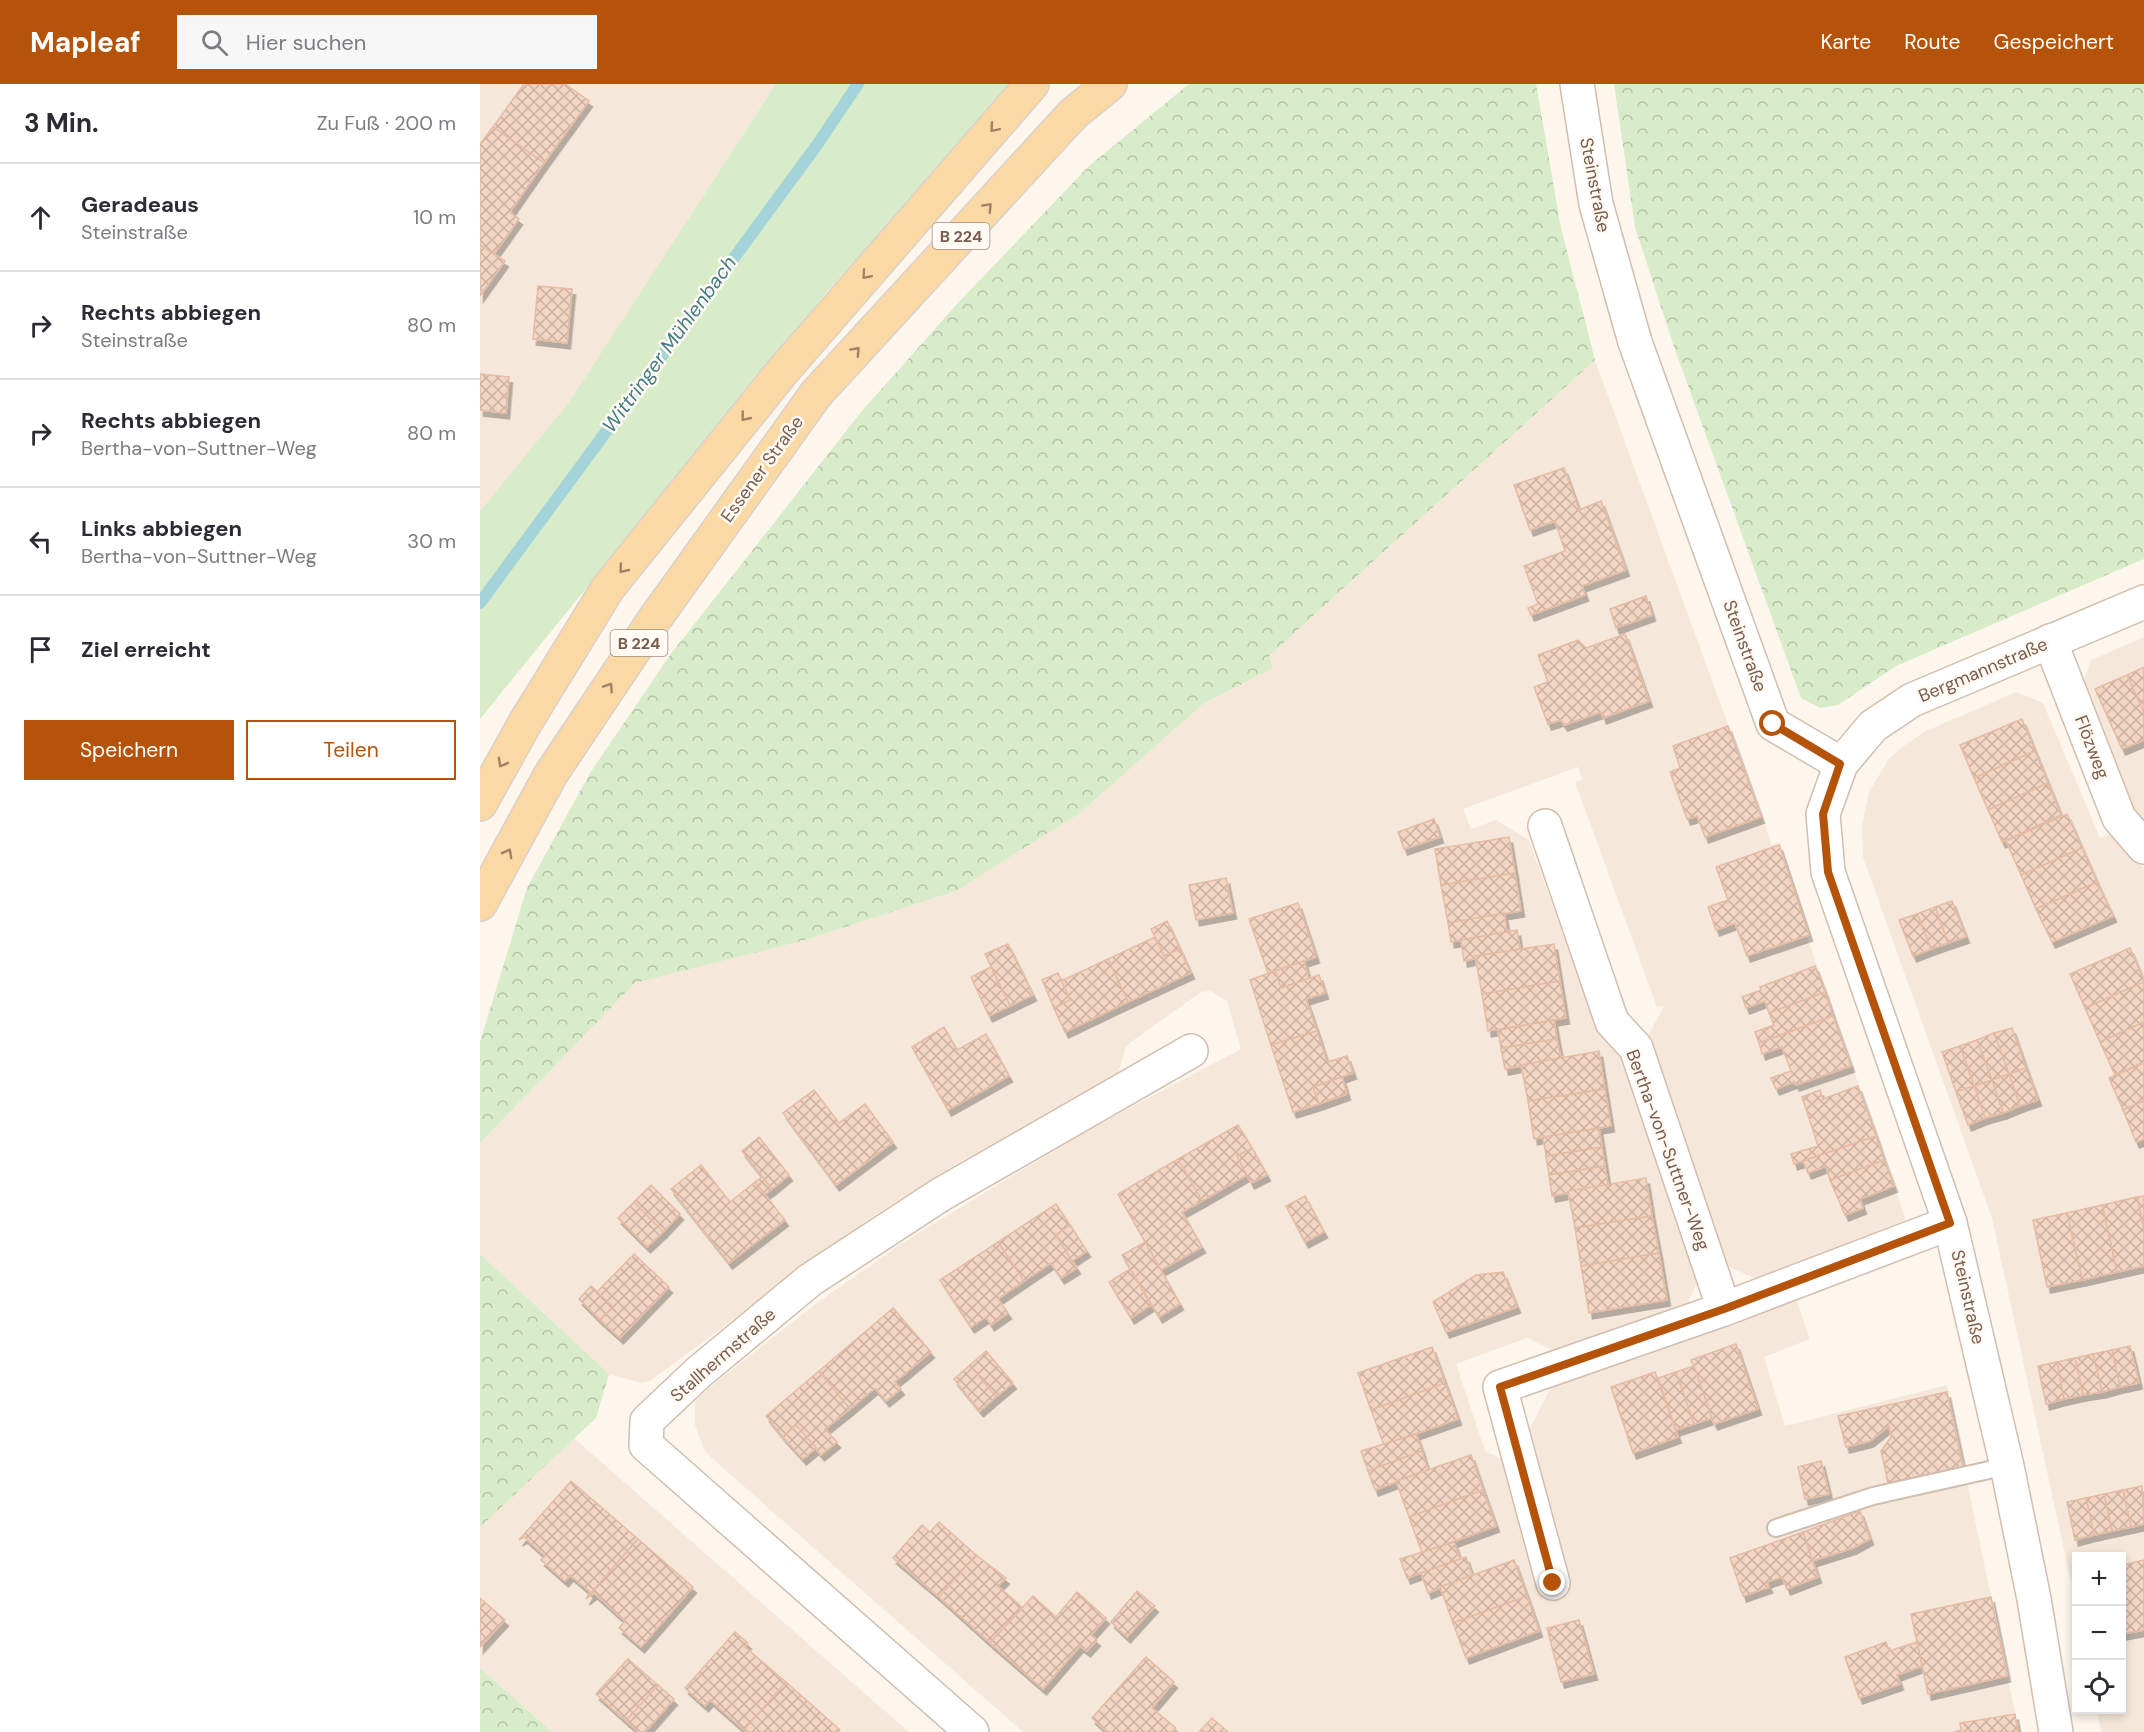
<!DOCTYPE html>
<html lang="de">
<head>
<meta charset="utf-8">
<style>
	body { margin:0; font-family:"DM Sans",sans-serif; background:#f7f7f7; color:#2b2b33 }
	.controls { position:absolute; right:18px; bottom:18px; display:grid; overflow:hidden; border-radius:0px; box-shadow:0 3px 9px #0003 }
	.controls button { width:54px; height:54px; display:grid; place-items:center; padding:0; border:0; border-bottom:2px solid #e1e1e2; background:#fff; color:#2b2b33; font:30px sans-serif }
	.stop { position:absolute; width:18px; height:18px; margin:-14px; border:4px solid #b45309; border-radius:50%; background:#fff }
	.stop.end { background:#b45309; border-color:#fff; box-shadow:0 2px 6px #0008 }
	.list { margin:0; padding:0; list-style:none }
	h2 { display:flex; justify-content:space-between; align-items:center; height:78px; margin:0; padding:0 24px; font-size:26px }
	h2 small { font-size:20px; font-weight:400; color:#7c7c81 }
	.list li { display:grid; grid-template-columns:39px 1fr auto; gap:18px; align-items:center; box-sizing:border-box; height:108px; padding:0 24px; border-top:2px solid #e1e1e2 }
	.list b { display:block; font-size:22px; white-space:nowrap }
	.list p { margin:0; font-size:20px; white-space:nowrap; color:#7c7c81 }
	.list em { font-size:20px; font-style:normal; color:#7c7c81 }
	.actions { display:flex; gap:12px; padding:18px 24px }
	.actions a { flex:1; padding:14px 0; border:2px solid #b45309; border-radius:0px; text-align:center; font-size:21px; color:#b45309 }
	.actions .main { background:#b45309; color:#fff }
	.icon { flex:none; width:33px; height:33px; fill:none; stroke:currentColor; stroke-width:2; stroke-linecap:round; stroke-linejoin:round }
	.map { position:relative; flex:none; width:1664px; height:1648px; overflow:hidden }
	header { display:flex; align-items:center; gap:36px; box-sizing:border-box; height:84px; padding:0 30px; background:#b45309; color:#fff }
	header strong { font-size:28px }
	nav { display:flex; gap:33px; margin-inline-start:auto; font-size:21px }
	.search { width:420px; height:54px; background:#f7f7f7; display:flex; align-items:center; gap:15px; box-sizing:border-box; padding:0 21px; border-radius:0px; color:#7c7c81; font-size:22px }
	main { display:flex }
	aside { flex:1; background:#fff }
	.map>svg:first-child { display:block }
</style>
</head>
<body>
<header>
<strong>Mapleaf</strong>
<div class="search"><svg class="icon" aria-label="search" viewBox="0 0 24 24"><circle cx="10" cy="10" r="6"/><path d="M15 15l6 6"/></svg>Hier suchen</div>
<nav><a>Karte</a><a>Route</a><a>Gespeichert</a></nav>
</header>
<main>
<aside>
<h2>3 Min.<small>Zu Fuß · 200 m</small></h2>
<ul class="list">
<li><svg class="icon" aria-label="ahead" viewBox="0 0 24 24"><path d="M12 20V5M6 11l6-6 6 6"/></svg><div><b>Geradeaus</b><p>Steinstraße</p></div><em>10 m</em></li>
<li><svg class="icon" aria-label="right" viewBox="0 0 24 24"><path d="M7 20v-9h11M14 6l5 5-5 5"/></svg><div><b>Rechts abbiegen</b><p>Steinstraße</p></div><em>80 m</em></li>
<li><svg class="icon" aria-label="right" viewBox="0 0 24 24"><path d="M7 20v-9h11M14 6l5 5-5 5"/></svg><div><b>Rechts abbiegen</b><p>Bertha-von-Suttner-Weg</p></div><em>80 m</em></li>
<li><svg class="icon" aria-label="left" viewBox="0 0 24 24"><path d="M17 20v-9H6M10 6l-5 5 5 5"/></svg><div><b>Links abbiegen</b><p>Bertha-von-Suttner-Weg</p></div><em>30 m</em></li>
<li><svg class="icon" aria-label="arrive" viewBox="0 0 24 24"><path d="M6 21V4h12l-3 4 3 4H6"/></svg><div><b>Ziel erreicht</b></div></li>
</ul>
<div class="actions"><a class="main">Speichern</a><a>Teilen</a></div>
</aside>
<div class="map">
<svg width="1664" height="1648" viewBox="0 0 1664 1648">
	<defs>
		<pattern id="forest-crowns" width="20" height="18" patternUnits="userSpaceOnUse" patternTransform="scale(1.5)"><rect width="20" height="18" fill="#d8ecc9"/><path d="M2 6a3 3 0 1 1 6 0M12 15a3 3 0 1 1 6 0" fill="none" stroke="#b4c2a5"/></pattern>
		<pattern id="building-cross-hatch" width="8" height="8" patternUnits="userSpaceOnUse" patternTransform="scale(1.5)"><rect width="8" height="8" fill="#f3d5c3"/><path d="M0 0l8 8M0 8l8-8" fill="none" stroke="#cab0a1"/></pattern>
		<filter id="shadow"><feDropShadow dx="3.5" dy="6" stdDeviation="0" flood-color="#0004"/></filter>
	</defs>
	<rect width="100%" height="100%" fill="#fdf6ec"/>
	<g fill="#f5e8da">
		<polygon points="0,0 296,0 89,318 0,427"/>
		<polygon points="1115,276 1292,761 1300,758 1331,851 1327,853 1426,1136 1280,1197 1248,1182 1167,954 1184,922 1177,923 1095,698 1102,695 1098,683 983,725 991,745 1016,736 1049,756 1118,948 1140,970 1219,1194 1207,1220 1072,1266 1047,1254 976,1280 1005,1367 1022,1375 1059,1507 1048,1348 1071,1303 1252,1241 1316,1215 1330,1255 1284,1273 1305,1342 1467,1301 1539,1648 543,1648 235,1377 225,1367 219,1352 215,1341 215,1317 241,1294 337,1219 424,1158 608,1046 761,965 747,917 730,907 721,908 651,958 646,963 638,989 475,1081 395,1131 170,1297 161,1299 129,1290 0,1170 0,1059 155,899 322,857 476,807 600,729 723,620 793,584 789,572"/>
		<polygon points="1664,553 1664,741 1655,730 1601,605 1611,576"/>
		<polygon points="1536,608 1563,619 1620,754 1633,749 1664,785 1664,1648 1621,1648 1617,1626 1642,1626 1642,1472 1596,1472 1596,1521 1512,1134 1383,773 1382,742 1389,708 1409,675 1422,663 1444,648"/>
		<polygon points="94,1354 358,1586 429,1648 72,1648 0,1584 0,1443"/>
	</g>
	<polygon fill="#d8ecc9" points="296,0 542,0 474,69 345,210 0,635 0,427 89,318"/>
	<g fill="url(#forest-crowns)">
		<polygon points="709,0 1056,0 1081,144 1115,276 789,572 793,584 723,620 600,729 476,807 322,857 155,899 0,1059 0,958 47,804 110,689 190,571 381,328 477,220 609,82"/>
		<polygon points="1134,0 1664,0 1664,475 1416,582 1358,621 1340,624 1321,614 1194,263 1155,143"/>
		<polygon points="0,1170 129,1290 116,1334 0,1443"/>
		<polygon points="0,1584 72,1648 0,1648"/>
	</g>
	<g fill="none" stroke-linecap="round" stroke-linejoin="round">
		<polyline stroke="#a5d3da" stroke-width="12" points="0,519 337,61 378,0"/>
	</g>
	<g fill="url(#building-cross-hatch)" stroke="#e6bba3" stroke-width="1.5" filter="url(#shadow)">
		<polygon points="44,0 85,0 109,17 64,79 13,43"/>
		<polygon points="13,43 64,79 30,128 39,135 14,170 0,161 0,60"/>
		<polygon points="0,161 25,177 0,212"/>
		<polygon points="58,202 92,205 87,259 53,255"/>
		<polygon points="0,290 29,293 26,329 0,326"/>
		<polygon points="1084,384 1099,426 1121,417 1146,486 1102,502 1105,511 1051,531 1048,524 1058,520 1044,482 1085,467 1075,437 1050,446 1034,401"/>
		<polygon points="1166,512 1172,531 1136,544 1130,525"/>
		<polygon points="1145,550 1169,617 1123,634 1121,628 1084,641 1081,636 1068,640 1054,603 1068,598 1058,571 1098,556 1106,564"/>
		<polygon points="1664,583 1664,629 1647,591"/>
		<polygon points="1647,591 1664,629 1664,656 1642,665 1615,605"/>
		<polygon points="1542,635 1555,667 1494,694 1480,661"/>
		<polygon points="1248,642 1281,733 1225,753 1217,732 1207,735 1190,688 1200,684 1193,662"/>
		<polygon points="1555,667 1568,699 1508,726 1494,694"/>
		<polygon points="1568,699 1581,731 1522,758 1508,726"/>
		<polygon points="1587,730 1602,764 1541,791 1526,757"/>
		<polygon points="954,735 960,753 924,765 918,748"/>
		<polygon points="1029,753 1035,789 961,801 955,765"/>
		<polygon points="1299,761 1329,851 1267,872 1255,839 1236,846 1228,823 1248,816 1236,783"/>
		<polygon points="1602,764 1617,798 1556,825 1541,791"/>
		<polygon points="1035,789 1041,827 968,839 961,801"/>
		<polygon points="746,794 753,829 716,836 709,801"/>
		<polygon points="1617,798 1633,832 1572,858 1556,825"/>
		<polygon points="1472,817 1486,853 1468,859 1455,823"/>
		<polygon points="818,819 836,873 788,889 769,835"/>
		<polygon points="1455,823 1468,859 1451,865 1437,830"/>
		<polygon points="1024,829 1027,848 971,858 968,839"/>
		<polygon points="1437,830 1451,865 1433,872 1419,836"/>
		<polygon points="687,837 700,865 684,872 671,845"/>
		<polygon points="1037,846 1040,865 984,877 981,856"/>
		<polygon points="675,853 684,872 700,865 711,889 648,918 628,875"/>
		<polygon points="528,860 553,911 530,922 505,870"/>
		<polygon points="1074,860 1080,897 1002,910 995,872"/>
		<polygon points="1650,864 1664,898 1605,924 1590,890"/>
		<polygon points="628,875 648,918 585,948 574,924 590,916 581,897"/>
		<polygon points="824,877 829,895 801,904 795,887"/>
		<polygon points="1335,882 1345,908 1289,929 1285,917 1266,924 1262,913 1281,906 1280,903"/>
		<polygon points="511,883 530,922 509,932 491,893"/>
		<polygon points="795,887 801,904 839,891 845,909 826,915 837,947 791,961 770,896"/>
		<polygon points="578,889 590,916 574,924 562,896"/>
		<polygon points="1080,897 1086,934 1008,947 1002,910"/>
		<polygon points="1664,898 1664,938 1620,958 1605,924"/>
		<polygon points="1345,908 1353,932 1279,959 1275,948 1294,941 1289,929"/>
		<polygon points="1353,932 1371,982 1316,1001 1314,998 1296,1005 1291,994 1311,987 1302,963 1282,970 1279,959"/>
		<polygon points="1074,936 1077,955 1021,964 1018,946"/>
		<polygon points="1664,938 1664,978 1635,991 1620,958"/>
		<polygon points="464,943 477,966 506,950 529,992 468,1026 432,963"/>
		<polygon points="1532,944 1546,984 1529,990 1514,949"/>
		<polygon points="837,947 847,978 867,972 873,989 833,1003 839,1020 813,1028 791,961"/>
		<polygon points="1514,949 1529,990 1512,996 1497,956"/>
		<polygon points="1077,955 1081,974 1025,985 1021,964"/>
		<polygon points="1497,956 1512,996 1494,1002 1480,962"/>
		<polygon points="1480,962 1494,1002 1476,1008 1462,968"/>
		<polygon points="1119,967 1125,1005 1048,1017 1041,981"/>
		<polygon points="1664,979 1664,1017 1643,1026 1629,994"/>
		<polygon points="1546,984 1558,1016 1540,1022 1529,990"/>
		<polygon points="1529,990 1540,1022 1523,1029 1512,996"/>
		<polygon points="862,993 867,1010 839,1020 833,1003"/>
		<polygon points="1512,996 1523,1029 1505,1034 1494,1002"/>
		<polygon points="1378,1002 1396,1052 1314,1080 1311,1070 1338,1062 1322,1013 1340,1006 1343,1015"/>
		<polygon points="1494,1002 1505,1034 1488,1041 1476,1008"/>
		<polygon points="1125,1005 1131,1042 1054,1055 1048,1017"/>
		<polygon points="334,1006 359,1039 385,1020 413,1058 356,1101 303,1029"/>
		<polygon points="1664,1017 1664,1055 1656,1058 1643,1026"/>
		<polygon points="758,1041 772,1064 757,1072 767,1091 722,1117 698,1075"/>
		<polygon points="1119,1044 1122,1063 1066,1072 1063,1053"/>
		<polygon points="1396,1052 1404,1076 1350,1096 1346,1082 1328,1089 1323,1077"/>
		<polygon points="279,1053 309,1091 292,1105 262,1067"/>
		<polygon points="1122,1063 1125,1082 1069,1091 1066,1072"/>
		<polygon points="772,1064 787,1091 771,1099 757,1072"/>
		<polygon points="698,1075 722,1117 702,1128 722,1163 681,1186 638,1110"/>
		<polygon points="1404,1076 1414,1102 1380,1115 1383,1124 1365,1131 1350,1096"/>
		<polygon points="221,1081 250,1118 275,1098 305,1136 249,1179 191,1105"/>
		<polygon points="1125,1082 1128,1101 1072,1112 1069,1091"/>
		<polygon points="282,1093 292,1105 285,1110 275,1098"/>
		<polygon points="1166,1094 1172,1132 1095,1144 1088,1107"/>
		<polygon points="171,1101 200,1130 183,1148 154,1118"/>
		<polygon points="825,1112 844,1148 825,1158 806,1122"/>
		<polygon points="1664,1112 1664,1146 1657,1113"/>
		<polygon points="1657,1113 1664,1146 1664,1182 1637,1188 1622,1121"/>
		<polygon points="154,1118 183,1148 167,1163 138,1134"/>
		<polygon points="576,1120 590,1141 576,1151 597,1184 581,1194 571,1179 544,1197 518,1158"/>
		<polygon points="1622,1121 1637,1188 1602,1196 1587,1129"/>
		<polygon points="1587,1129 1602,1196 1567,1203 1553,1136"/>
		<polygon points="1172,1132 1179,1169 1101,1182 1095,1144"/>
		<polygon points="590,1141 607,1167 592,1177 576,1151"/>
		<polygon points="518,1158 544,1197 518,1215 528,1229 511,1241 506,1233 491,1243 460,1196"/>
		<polygon points="665,1158 700,1220 679,1233 642,1171"/>
		<polygon points="1179,1169 1187,1216 1109,1229 1101,1182"/>
		<polygon points="154,1170 189,1203 140,1254 120,1236 133,1223 117,1208"/>
		<polygon points="650,1185 671,1221 651,1234 629,1198"/>
		<polygon points="1023,1188 1037,1223 966,1248 953,1218 996,1191"/>
		<polygon points="111,1202 133,1223 120,1236 99,1215"/>
		<polygon points="413,1224 451,1268 415,1298 421,1305 406,1317 395,1304 370,1325 339,1287"/>
		<polygon points="1256,1260 1278,1325 1234,1340 1211,1276"/>
		<polygon points="1650,1262 1659,1299 1640,1303 1632,1266"/>
		<polygon points="952,1263 965,1299 891,1326 878,1289"/>
		<polygon points="1632,1266 1640,1303 1622,1308 1613,1270"/>
		<polygon points="506,1267 533,1299 516,1313 490,1281"/>
		<polygon points="1613,1270 1622,1308 1603,1311 1595,1274"/>
		<polygon points="1595,1274 1603,1311 1584,1315 1577,1278"/>
		<polygon points="1577,1278 1584,1315 1566,1320 1558,1282"/>
		<polygon points="490,1281 516,1313 500,1327 474,1295"/>
		<polygon points="1214,1282 1232,1334 1214,1340 1196,1288"/>
		<polygon points="339,1287 370,1325 345,1345 357,1358 341,1371 316,1341 303,1353 286,1332"/>
		<polygon points="1175,1288 1198,1353 1153,1369 1131,1303"/>
		<polygon points="1196,1288 1214,1340 1196,1346 1178,1294"/>
		<polygon points="965,1299 978,1335 904,1361 891,1326"/>
		<polygon points="1467,1308 1483,1383 1408,1399 1401,1367 1411,1353 1409,1342 1390,1357 1366,1363 1358,1332"/>
		<polygon points="316,1341 336,1364 323,1375 303,1353"/>
		<polygon points="936,1350 942,1367 888,1387 881,1367"/>
		<polygon points="942,1367 948,1386 895,1406 888,1387"/>
		<polygon points="991,1371 1003,1406 929,1433 916,1397"/>
		<polygon points="1341,1377 1349,1410 1325,1415 1318,1383"/>
		<polygon points="91,1397 158,1455 106,1515 110,1508 90,1491 85,1497 61,1476 65,1472 44,1453 39,1456"/>
		<polygon points="1662,1402 1664,1440 1651,1443 1643,1406"/>
		<polygon points="1003,1406 1016,1442 942,1469 929,1433"/>
		<polygon points="1643,1406 1651,1443 1632,1447 1624,1410"/>
		<polygon points="1624,1410 1632,1447 1614,1451 1606,1414"/>
		<polygon points="1606,1414 1614,1451 1595,1456 1587,1418"/>
		<polygon points="1380,1427 1390,1455 1373,1464 1332,1477 1323,1448"/>
		<polygon points="459,1438 496,1471 459,1513 413,1474 442,1441 450,1448"/>
		<polygon points="1323,1448 1338,1493 1307,1505 1302,1493 1287,1498 1289,1503 1263,1512 1250,1474"/>
		<polygon points="158,1455 213,1503 161,1563 139,1544 145,1537 114,1509 106,1515"/>
		<polygon points="974,1458 980,1475 927,1494 920,1475"/>
		<polygon points="496,1471 526,1494 518,1502 542,1523 510,1559 459,1513"/>
		<polygon points="986,1473 992,1491 948,1509 941,1489"/>
		<polygon points="1034,1476 1047,1512 973,1539 960,1503"/>
		<polygon points="1664,1476 1664,1546 1642,1550 1642,1481"/>
		<polygon points="657,1507 675,1522 647,1553 631,1538"/>
		<polygon points="597,1508 626,1534 611,1551 617,1556 607,1567 600,1562 563,1605 510,1559 553,1512 576,1533"/>
		<polygon points="1047,1512 1059,1547 986,1574 973,1539"/>
		<polygon points="1511,1513 1527,1592 1448,1610 1431,1530"/>
		<polygon points="0,1514 25,1536 0,1563"/>
		<polygon points="1099,1536 1114,1590 1081,1598 1067,1544"/>
		<polygon points="255,1548 268,1559 265,1563 306,1598 264,1646 230,1616 225,1622 205,1604"/>
		<polygon points="1406,1558 1409,1567 1437,1558 1442,1582 1417,1591 1420,1600 1379,1614 1365,1573"/>
		<polygon points="666,1573 694,1598 672,1624 696,1644 693,1648 627,1648 612,1634"/>
		<polygon points="148,1575 178,1601 146,1637 116,1610"/>
		<polygon points="306,1598 360,1646 358,1648 266,1648 264,1646"/>
		<polygon points="178,1601 194,1615 165,1648 159,1648 146,1637"/>
		<polygon points="1535,1630 1538,1648 1474,1648 1481,1646 1480,1639"/>
		<polygon points="732,1634 748,1648 719,1648"/>
	</g>
	<g fill="none" stroke-linecap="round" stroke-linejoin="round">
		<defs>
			<polyline id="lane" points="1296,1444 1393,1412 1527,1382"/>
			<g id="street">
				<polyline points="1097,0 1116,120 1155,258 1293,640 1361,680"/>
				<polyline points="1570,557 1639,734 1664,763"/>
				<polyline points="1065,742 1132,938 1156,964 1244,1225"/>
				<polyline points="1073,1499 1020,1303 1244,1225 1470,1139"/>
				<polyline points="492,1648 166,1361 167,1337 219,1288 330,1196 460,1111 711,967"/>
				<polyline points="1576,1648 1554,1515 1527,1382 1470,1139 1348,788 1343,730 1361,680 1393,642 1432,616 1664,518"/>
			</g>
			<g id="primary">
				<polyline points="0,720 45,639 128,504 302,288 552,0"/>
				<polyline points="0,820 71,690 174,536 336,310 593,30 630,0"/>
			</g>
		</defs>
		<use href="#lane" stroke="#d1beb0" stroke-width="20"/>
		<use href="#street" stroke="#d1beb0" stroke-width="36"/>
		<use href="#primary" stroke="#dad1cd" stroke-width="36"/>
		<use href="#lane" stroke="#fff" stroke-width="16"/>
		<use href="#street" stroke="#fff" stroke-width="33"/>
		<use href="#primary" stroke="#fbd9a5" stroke-width="33"/>
	</g>
	<defs><path id="oneway-chevron" d="M-2-3.5L2.5 0L-2 3.5" fill="none" stroke-width="1.6" stroke-linecap="round" stroke-linejoin="round" transform="scale(1.5)"/></defs>
	<g stroke="#a18267">
		<use href="#oneway-chevron" transform="translate(514 44) rotate(131)"/>
		<use href="#oneway-chevron" transform="translate(508 123) rotate(-47)"/>
		<use href="#oneway-chevron" transform="translate(386 191) rotate(131)"/>
		<use href="#oneway-chevron" transform="translate(376 267) rotate(-47)"/>
		<use href="#oneway-chevron" transform="translate(265 333) rotate(129)"/>
		<use href="#oneway-chevron" transform="translate(143 485) rotate(129)"/>
		<use href="#oneway-chevron" transform="translate(129 603) rotate(-56)"/>
		<use href="#oneway-chevron" transform="translate(22 679) rotate(119)"/>
		<use href="#oneway-chevron" transform="translate(28 769) rotate(-62)"/>
	</g>
	<g fill="none" stroke-linecap="round" stroke-linejoin="round">
		<polyline stroke="#b45309" stroke-width="8" points="1073,1499 1020,1303 1244,1225 1470,1139 1348,788 1343,730 1360,680 1293,640"/>
	</g>
	<g text-anchor="middle" stroke-width="5" stroke-linejoin="round" paint-order="stroke">
		<g fill="#fffaf3" stroke="#a28b7f" stroke-width="1.5">
			<rect x="452.5" y="139" width="57" height="26" rx="4.5"/>
			<rect x="130.5" y="546" width="57" height="26" rx="4.5"/>
		</g>
		<g font-size="16" font-weight="bold" fill="#7a5c4d">
			<text x="481" y="158">B 224</text>
			<text x="159" y="565">B 224</text>
		</g>
		<g font-size="18" fill="#7a5c4d" stroke="#fffaf3">
			<text transform="translate(1115 101) rotate(79)" y="6">Steinstraße</text>
			<text transform="translate(282 385) rotate(-54)" y="6">Essener Straße</text>
			<text transform="translate(1265 562) rotate(70)" y="6">Steinstraße</text>
			<text transform="translate(1503 586) rotate(-23)" y="6">Bergmannstraße</text>
			<text transform="translate(1612 663) rotate(69)" y="6">Flözweg</text>
			<text transform="translate(1188 1066) rotate(70)" y="6">Bertha-von-Suttner-Weg</text>
			<text transform="translate(1488 1213) rotate(77)" y="6">Steinstraße</text>
			<text transform="translate(243 1271) rotate(-41)" y="6">Stallhermstraße</text>
		</g>
		<g font-size="20" font-style="italic" fill="#437c86" stroke="#fffaf3">
			<text transform="translate(189 260) rotate(-54)" y="7">Wittringer Mühlenbach</text>
		</g>
	</g>
</svg>
<div class="controls">
<button>+</button>
<button>−</button>
<button><svg class="icon" aria-label="locate" viewBox="0 0 24 24"><circle cx="12" cy="12" r="6"/><path d="M12 2v4M12 18v4M2 12h4M18 12h4"/></svg></button>
</div>
<div class="stop" style="left:1293px;top:640px"></div>
<div class="stop end" style="left:1073px;top:1499px"></div>
</div>
</main>
</body>
</html>
